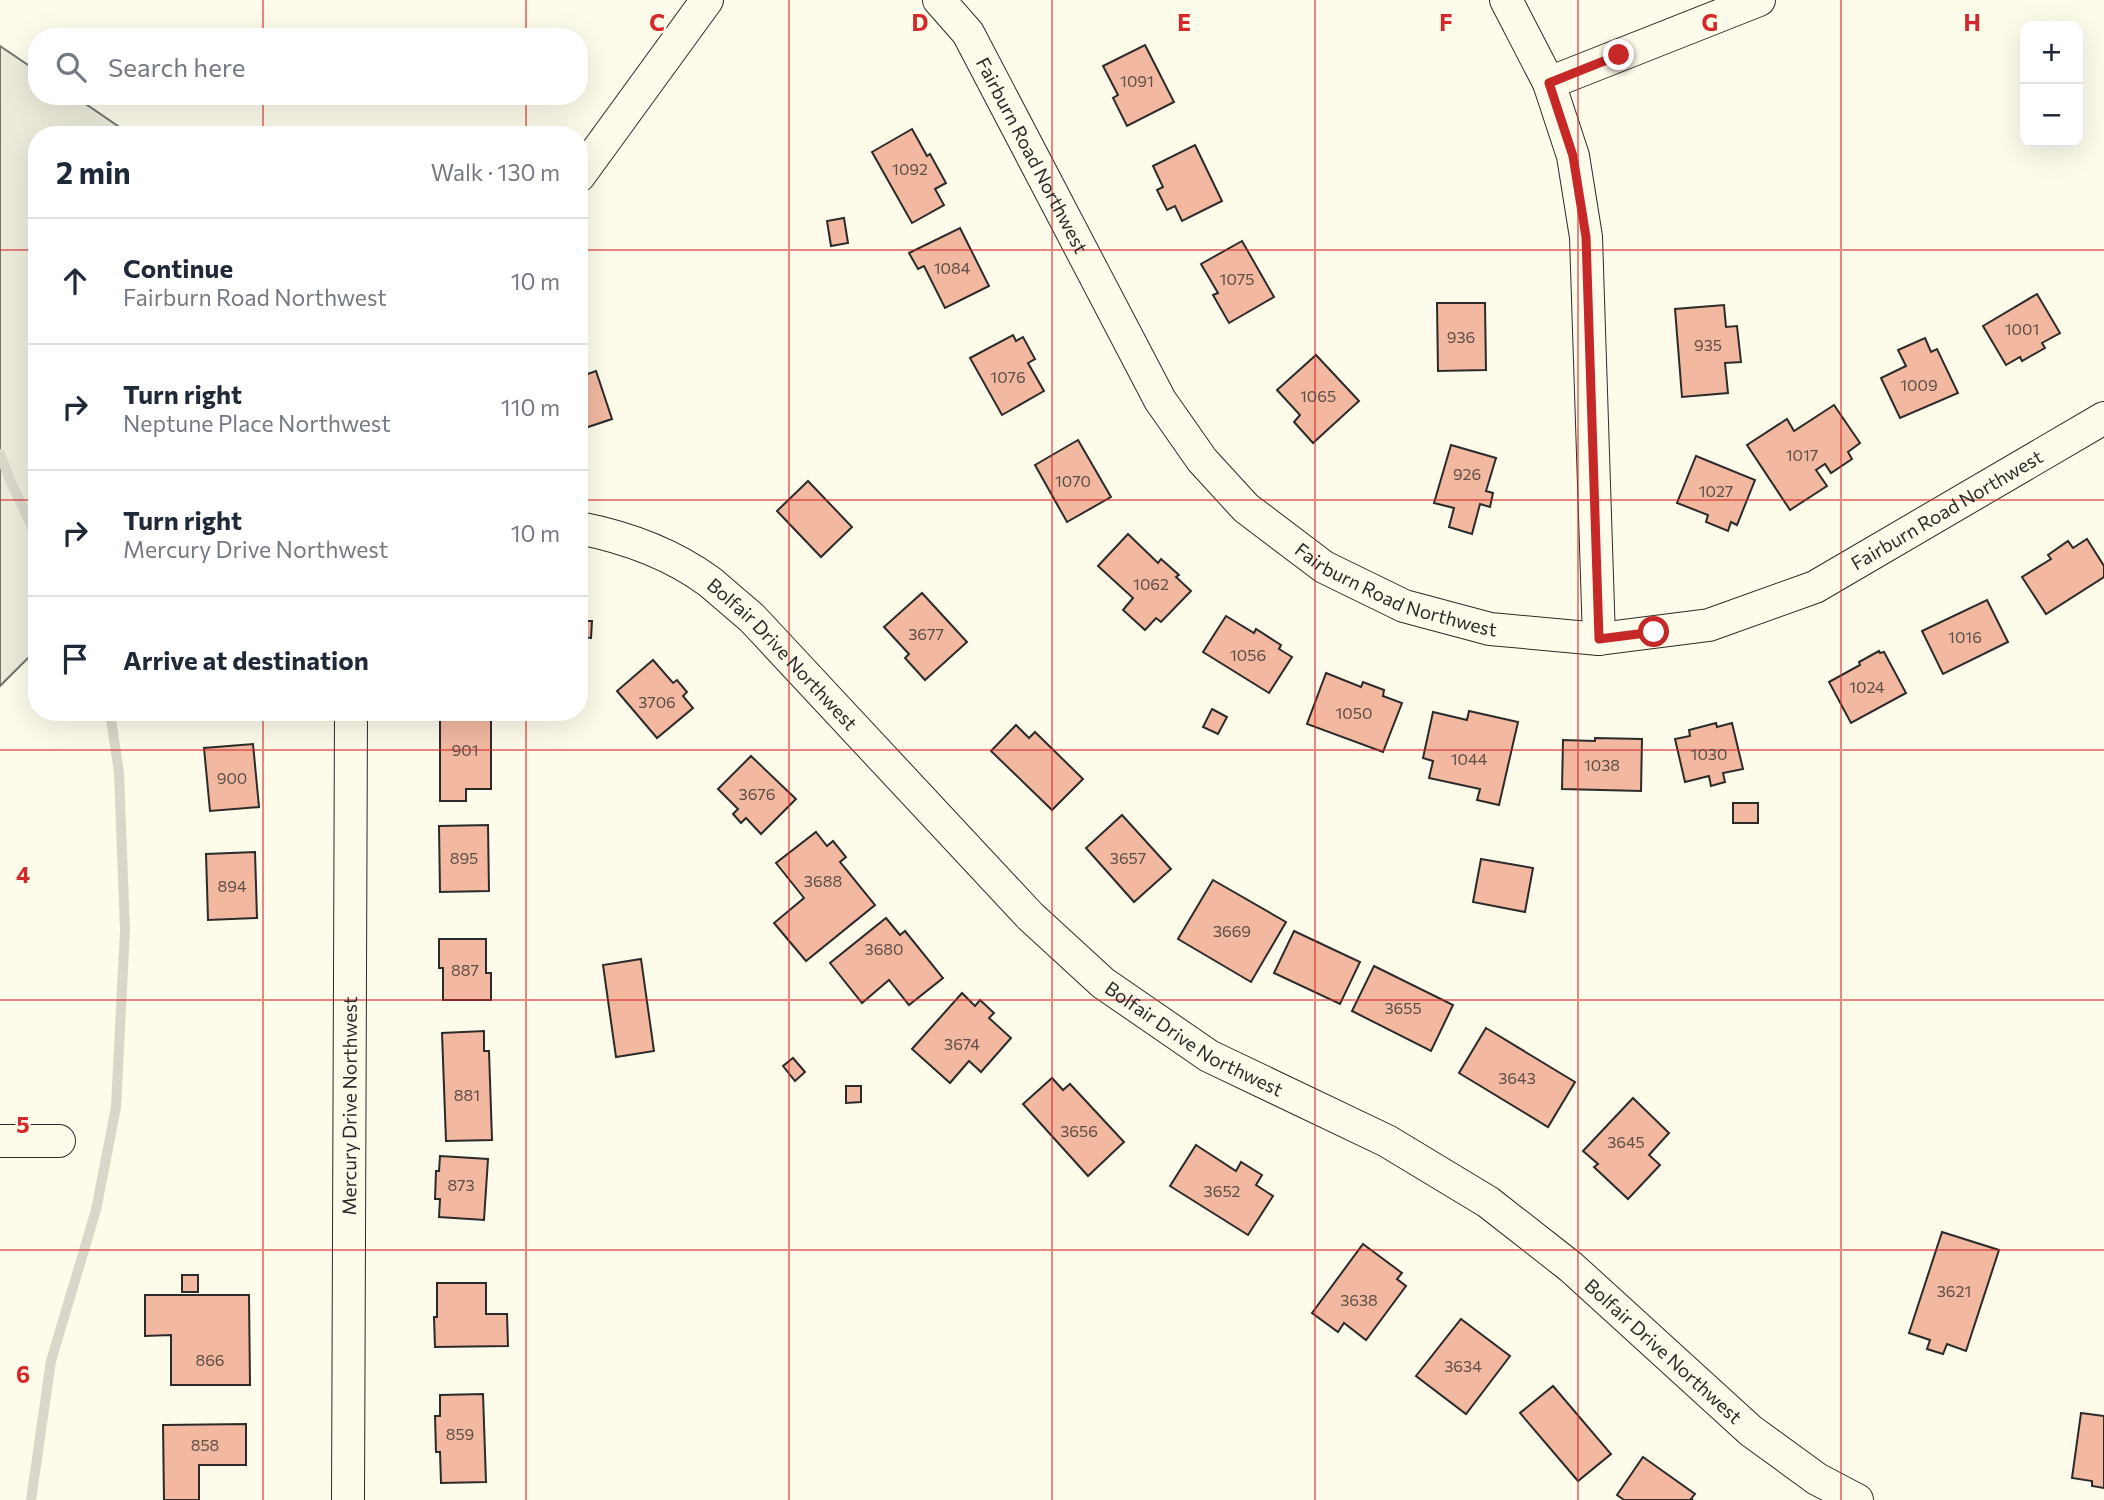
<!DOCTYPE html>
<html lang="en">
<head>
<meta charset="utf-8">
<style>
	body { margin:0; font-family:Commissioner,sans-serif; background:#f6f6f7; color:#1f2937 }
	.controls { position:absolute; right:21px; top:21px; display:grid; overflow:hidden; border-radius:14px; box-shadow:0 7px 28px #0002 }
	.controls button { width:63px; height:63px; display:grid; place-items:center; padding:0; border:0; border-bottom:2px solid #e0e1e3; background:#fff; color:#1f2937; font:35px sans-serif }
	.stop { position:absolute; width:21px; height:21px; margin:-16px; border:5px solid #c62828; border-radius:50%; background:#fff }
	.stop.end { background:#c62828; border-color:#fff; box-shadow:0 2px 7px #0008 }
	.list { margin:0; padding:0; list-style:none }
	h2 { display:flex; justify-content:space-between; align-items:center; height:91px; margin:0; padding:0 28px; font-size:30px }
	h2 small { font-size:23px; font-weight:400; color:#747a83 }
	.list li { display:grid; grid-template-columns:46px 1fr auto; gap:21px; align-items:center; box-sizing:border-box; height:126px; padding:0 28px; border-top:2px solid #e0e1e3 }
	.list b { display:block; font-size:26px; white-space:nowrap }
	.list p { margin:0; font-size:23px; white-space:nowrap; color:#747a83 }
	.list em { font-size:23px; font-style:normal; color:#747a83 }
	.icon { flex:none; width:38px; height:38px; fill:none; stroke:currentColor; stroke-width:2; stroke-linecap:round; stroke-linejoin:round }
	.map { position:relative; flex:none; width:2104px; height:1500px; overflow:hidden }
	.search { position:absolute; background:#fff; box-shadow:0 7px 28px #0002; left:28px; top:28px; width:560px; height:77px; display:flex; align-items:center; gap:18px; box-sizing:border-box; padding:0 24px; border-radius:28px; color:#747a83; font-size:26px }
	.panel { position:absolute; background:#fff; box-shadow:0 7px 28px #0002; left:28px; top:126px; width:560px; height:595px; border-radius:28px }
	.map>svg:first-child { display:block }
</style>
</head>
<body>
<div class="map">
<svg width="2104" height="1500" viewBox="0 0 2104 1500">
	<rect width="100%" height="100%" fill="#fdfbea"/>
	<polygon fill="#ecebdb" stroke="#74746e" stroke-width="2" points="0,46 37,71 37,96 74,96 131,135 37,135 37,649 0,686"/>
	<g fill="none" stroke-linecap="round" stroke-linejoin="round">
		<g stroke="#d8d7c9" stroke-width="10">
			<polyline points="0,454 10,480 37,538"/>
			<polyline points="31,1500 51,1361 96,1210 116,1107 125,930 119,773 110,712"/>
		</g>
	</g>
	<g fill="#f2b8a0" stroke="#2b2b2b" stroke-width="2">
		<polygon points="1145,45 1174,102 1127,126 1113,98 1118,95 1103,66"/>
		<polygon points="912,129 927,156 930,154 946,183 935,189 944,205 912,223 872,152"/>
		<polygon points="1195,145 1222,201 1182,221 1175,206 1167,210 1157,190 1163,187 1153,166"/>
		<polygon points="844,218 848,243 831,246 827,221"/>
		<polygon points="960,228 989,286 945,308 924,266 918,269 909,253"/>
		<polygon points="1242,241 1274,297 1229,323 1213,295 1218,293 1201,264"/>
		<polygon points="2037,294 2060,333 2042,343 2045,348 2022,361 2020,357 2006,365 1983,326"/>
		<polygon points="1437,303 1485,303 1486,370 1438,371"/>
		<polygon points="1724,305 1726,327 1737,326 1741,362 1725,363 1728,393 1682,397 1675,309"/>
		<polygon points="1013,335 1016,341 1023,337 1035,359 1028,363 1044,391 1002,415 970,358"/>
		<polygon points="1925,338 1931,352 1937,349 1958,393 1900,418 1881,378 1906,366 1898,350"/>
		<polygon points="1316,355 1359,401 1313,443 1294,422 1300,415 1277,390"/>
		<polygon points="596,371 612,419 579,430 579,377"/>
		<polygon points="1834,405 1860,443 1848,452 1852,459 1831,473 1825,464 1816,470 1827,486 1790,510 1747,445 1787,419 1794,431"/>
		<polygon points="1078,440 1111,497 1067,522 1035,465"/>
		<polygon points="1451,445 1496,458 1486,491 1493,493 1490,507 1480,504 1472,534 1449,527 1454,508 1434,503"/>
		<polygon points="1696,456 1755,480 1737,525 1731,522 1728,531 1706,522 1708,515 1677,503"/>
		<polygon points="808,481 852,527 821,557 777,511"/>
		<polygon points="1128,534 1158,563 1161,559 1179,575 1176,577 1191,591 1161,622 1156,618 1145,630 1123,610 1133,598 1098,566"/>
		<polygon points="2087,539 2104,566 2104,577 2046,614 2022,577 2051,559 2048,555 2068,541 2073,548"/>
		<polygon points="922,593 967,642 925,680 905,658 909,654 884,627"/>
		<polygon points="1987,600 2008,642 1943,674 1922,631"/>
		<polygon points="1226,616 1254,633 1256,629 1281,645 1279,649 1292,657 1269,693 1203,652"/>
		<polygon points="579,621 592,621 591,638 579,637"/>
		<polygon points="1879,651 1880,653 1884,652 1906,693 1851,723 1829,682 1860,665 1859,662"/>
		<polygon points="653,660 673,683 677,680 687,692 683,696 693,708 657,738 617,691"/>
		<polygon points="1326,673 1361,687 1363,682 1384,690 1383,696 1402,703 1383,752 1307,724"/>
		<polygon points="1212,709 1227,717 1218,734 1203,727"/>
		<polygon points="1469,711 1518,722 1499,805 1477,800 1480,789 1429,778 1433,761 1423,758 1433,712 1467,720"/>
		<polygon points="440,712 491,712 491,789 466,789 466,801 440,801"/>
		<polygon points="1716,723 1717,727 1732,723 1743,769 1723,773 1725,782 1711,786 1709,776 1685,782 1675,739 1690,736 1689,730"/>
		<polygon points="1016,725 1029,738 1035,732 1083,779 1052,810 991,751"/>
		<polygon points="1595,738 1642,739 1641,791 1562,789 1563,740 1595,741"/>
		<polygon points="253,744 259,807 210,811 204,748"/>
		<polygon points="751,756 796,799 761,834 746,818 741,823 733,814 738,809 718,789"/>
		<rect x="1733" y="803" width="25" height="20"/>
		<polygon points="1122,815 1171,869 1134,902 1086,848"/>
		<polygon points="488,825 489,891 440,892 439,826"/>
		<polygon points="816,832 827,846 833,841 846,857 840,862 875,905 806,961 774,923 804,898 776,863"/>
		<polygon points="255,852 257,918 208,920 206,854"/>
		<polygon points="1481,859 1533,868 1525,912 1473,902"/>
		<polygon points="1213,880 1286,922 1251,982 1178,939"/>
		<polygon points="886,918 900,935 905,931 943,978 909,1005 889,980 862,1003 830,963"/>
		<polygon points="1294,931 1360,962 1340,1004 1274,973"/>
		<polygon points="439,939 486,939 486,973 491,973 491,1000 443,1000 443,968 439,968"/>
		<polygon points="641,959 654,1051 616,1057 603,965"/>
		<polygon points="1374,966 1453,1005 1431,1051 1352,1011"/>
		<polygon points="962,993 975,1006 980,1000 994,1013 989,1018 1011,1038 981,1072 969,1061 950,1083 912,1049"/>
		<polygon points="1486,1028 1575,1082 1548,1127 1459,1073"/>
		<polygon points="484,1031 484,1051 489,1051 492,1140 446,1141 442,1033"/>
		<polygon points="793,1058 805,1072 795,1081 783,1066"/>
		<polygon points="1052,1078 1063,1090 1070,1084 1124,1142 1088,1176 1023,1104"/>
		<polygon points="846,1086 861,1086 861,1102 846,1103"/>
		<polygon points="1633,1098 1669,1133 1649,1155 1660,1165 1628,1199 1594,1167 1598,1164 1583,1151"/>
		<polygon points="1196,1145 1236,1171 1241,1162 1262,1175 1256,1185 1273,1196 1248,1235 1170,1186"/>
		<polygon points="440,1156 488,1159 484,1220 439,1217 440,1199 435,1199 436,1171 439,1171"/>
		<polygon points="1942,1232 1999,1250 1966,1351 1947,1344 1943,1354 1927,1349 1930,1340 1909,1333"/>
		<polygon points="1363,1244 1402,1273 1397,1279 1406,1286 1366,1340 1344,1323 1338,1332 1312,1313"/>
		<rect x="182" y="1275" width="16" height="17"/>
		<polygon points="437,1283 486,1283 486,1314 507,1314 508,1346 435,1347 434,1317 437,1317"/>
		<polygon points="145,1295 249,1295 250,1385 171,1385 171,1335 145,1336"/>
		<polygon points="1461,1319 1510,1356 1466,1414 1416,1376"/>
		<polygon points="1553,1386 1611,1454 1578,1481 1520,1413"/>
		<polygon points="483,1394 486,1482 441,1483 440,1452 436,1452 435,1416 440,1416 440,1395"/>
		<polygon points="2081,1413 2104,1416 2104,1488 2092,1486 2092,1481 2072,1478"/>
		<polygon points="246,1424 246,1465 199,1465 199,1500 164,1500 163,1425"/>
		<polygon points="1643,1457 1695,1494 1691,1499 1693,1500 1624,1500 1617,1495"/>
	</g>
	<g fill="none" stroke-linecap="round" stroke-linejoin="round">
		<defs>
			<g id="minor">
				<path id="s1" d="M 939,0 L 968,33 L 1160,400 L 1202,460 L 1246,508 L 1324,567 L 1404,606 L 1490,629 L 1599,639 L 1709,625 L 1815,587 L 2104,418"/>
				<polyline points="1506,0 1549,83 1573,156 1586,237 1599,639"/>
				<polyline points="1549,83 1759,0"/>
				<polyline points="579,176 707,0"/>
				<path id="s2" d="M 579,528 C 625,537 672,554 710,582 C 724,594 738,606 752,618 L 1030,916 L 1103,983 L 1209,1056 L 1387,1141 L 1488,1202 L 1571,1267 L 1751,1431 L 1817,1479 L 1857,1500"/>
				<polyline points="0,1141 59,1141"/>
				<path id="s3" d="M 348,1500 L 351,712"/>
			</g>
		</defs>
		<use href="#minor" stroke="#2b2b2b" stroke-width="34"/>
		<use href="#minor" stroke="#fdfbea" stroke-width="32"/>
	</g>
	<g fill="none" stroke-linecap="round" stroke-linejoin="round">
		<polyline stroke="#c62828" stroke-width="9" points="1619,55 1549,83 1573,156 1586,237 1599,639 1654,632"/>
	</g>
	<path fill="none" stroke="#d62828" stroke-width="2" stroke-opacity="0.55" d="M 263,0 L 263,37M 526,0 L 526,37M 789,0 L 789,1500M 1052,0 L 1052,1500M 1315,0 L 1315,1500M 1578,0 L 1578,1500M 1841,0 L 1841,1500M 263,96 L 263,135M 526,96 L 526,135M 0,250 L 37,250M 579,250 L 2104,250M 0,500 L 37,500M 579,500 L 2104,500M 263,712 L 263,1500M 526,712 L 526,1500M 0,750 L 2104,750M 0,1000 L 2104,1000M 0,1250 L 2104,1250"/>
	<g text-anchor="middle" stroke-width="5" stroke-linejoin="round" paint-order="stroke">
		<g font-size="16" fill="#5d4e48">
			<text x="1137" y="87">1091</text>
			<text x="910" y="175">1092</text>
			<text x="952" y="274">1084</text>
			<text x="1237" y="285">1075</text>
			<text x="2022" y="335">1001</text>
			<text x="1461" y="343">936</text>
			<text x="1708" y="351">935</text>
			<text x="1008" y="383">1076</text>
			<text x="1919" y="391">1009</text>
			<text x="1318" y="402">1065</text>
			<text x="1802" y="461">1017</text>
			<text x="1467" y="480">926</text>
			<text x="1073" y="487">1070</text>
			<text x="1716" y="497">1027</text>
			<text x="1151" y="590">1062</text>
			<text x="926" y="640">3677</text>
			<text x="1965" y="643">1016</text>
			<text x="1248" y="661">1056</text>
			<text x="1867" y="693">1024</text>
			<text x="657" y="708">3706</text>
			<text x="1354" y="719">1050</text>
			<text x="465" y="756">901</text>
			<text x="1709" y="760">1030</text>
			<text x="1469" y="765">1044</text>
			<text x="1602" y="771">1038</text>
			<text x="232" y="784">900</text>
			<text x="757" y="800">3676</text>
			<text x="464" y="864">895</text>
			<text x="1128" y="864">3657</text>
			<text x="823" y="887">3688</text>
			<text x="232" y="892">894</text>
			<text x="1232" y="937">3669</text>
			<text x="884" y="955">3680</text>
			<text x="465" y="976">887</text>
			<text x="1403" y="1014">3655</text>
			<text x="962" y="1050">3674</text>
			<text x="1517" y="1084">3643</text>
			<text x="467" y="1101">881</text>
			<text x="1079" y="1137">3656</text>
			<text x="1626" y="1148">3645</text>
			<text x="461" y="1191">873</text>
			<text x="1222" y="1197">3652</text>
			<text x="1954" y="1297">3621</text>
			<text x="1359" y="1306">3638</text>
			<text x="210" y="1366">866</text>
			<text x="1463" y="1372">3634</text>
			<text x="460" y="1440">859</text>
			<text x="205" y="1451">858</text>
		</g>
		<g font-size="19" fill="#2b2b2b" stroke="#fdfbea">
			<text dy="7" stroke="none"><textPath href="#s1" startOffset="182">Fairburn Road Northwest</textPath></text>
			<text dy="7" stroke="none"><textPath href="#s1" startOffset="1358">Fairburn Road Northwest</textPath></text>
			<text dy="7" stroke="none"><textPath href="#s1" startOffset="770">Fairburn Road Northwest</textPath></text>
			<text dy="7" stroke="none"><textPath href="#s2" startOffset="245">Bolfair Drive Northwest</textPath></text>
			<text dy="7" stroke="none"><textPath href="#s2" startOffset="812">Bolfair Drive Northwest</textPath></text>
			<text dy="7" stroke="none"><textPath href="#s3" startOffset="394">Mercury Drive Northwest</textPath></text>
			<text dy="7" stroke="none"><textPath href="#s2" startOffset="1379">Bolfair Drive Northwest</textPath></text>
		</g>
	</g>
	<g font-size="23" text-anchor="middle" font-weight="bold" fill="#d62828" stroke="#fdfbea" stroke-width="5" stroke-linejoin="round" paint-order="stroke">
		<text x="657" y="31">C</text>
		<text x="920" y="31">D</text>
		<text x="1184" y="31">E</text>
		<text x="1446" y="31">F</text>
		<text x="1710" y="31">G</text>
		<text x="1972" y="31">H</text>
		<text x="23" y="883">4</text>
		<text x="23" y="1133">5</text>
		<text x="23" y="1383">6</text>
	</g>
</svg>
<div class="controls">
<button>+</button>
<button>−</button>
</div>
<div class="stop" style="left:1654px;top:632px"></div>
<div class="stop end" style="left:1619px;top:55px"></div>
<div class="search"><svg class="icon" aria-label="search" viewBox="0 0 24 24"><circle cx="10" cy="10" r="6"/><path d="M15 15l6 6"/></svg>Search here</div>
<section class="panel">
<h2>2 min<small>Walk · 130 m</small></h2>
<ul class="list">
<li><svg class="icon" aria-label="ahead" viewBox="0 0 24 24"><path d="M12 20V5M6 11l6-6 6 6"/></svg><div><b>Continue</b><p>Fairburn Road Northwest</p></div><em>10 m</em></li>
<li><svg class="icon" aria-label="right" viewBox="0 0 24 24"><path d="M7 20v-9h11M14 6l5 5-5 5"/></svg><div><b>Turn right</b><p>Neptune Place Northwest</p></div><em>110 m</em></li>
<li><svg class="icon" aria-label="right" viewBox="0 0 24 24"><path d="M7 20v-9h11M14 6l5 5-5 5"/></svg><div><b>Turn right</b><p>Mercury Drive Northwest</p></div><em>10 m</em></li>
<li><svg class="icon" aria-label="arrive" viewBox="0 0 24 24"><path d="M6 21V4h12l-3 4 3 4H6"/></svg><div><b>Arrive at destination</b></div></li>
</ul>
</section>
</div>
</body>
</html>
